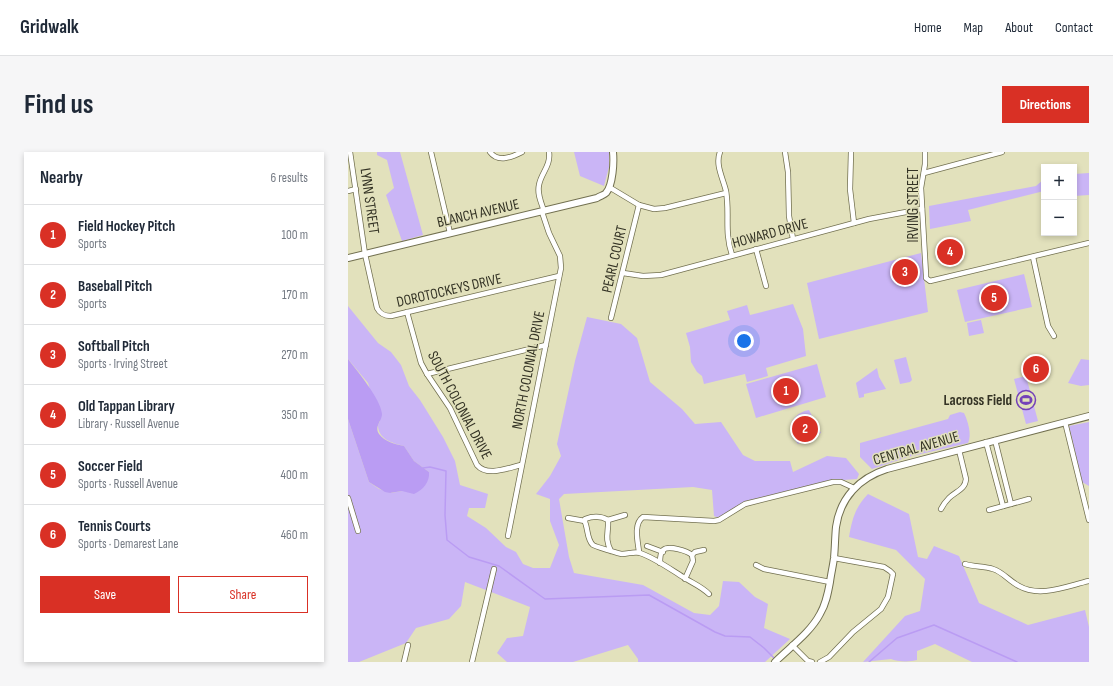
<!DOCTYPE html>
<html lang="en">
<head>
<meta charset="utf-8">
<style>
	body { margin:0; font-family:"Sofia Sans Condensed",sans-serif; background:#f6f6f7; color:#1f2937 }
	.controls { position:absolute; right:12px; top:12px; display:grid; overflow:hidden; border-radius:0px; box-shadow:0 2px 6px #0003 }
	.controls button { width:36px; height:36px; display:grid; place-items:center; padding:0; border:0; border-bottom:1px solid #e0e1e3; background:#fff; color:#1f2937; font:20px sans-serif }
	.you { position:absolute; left:396px; top:189px; width:14px; height:14px; margin:-10px; border:3px solid #fff; border-radius:50%; background:#1a73e8; box-shadow:0 0 0 6px #1a73e833 }
	.badge { display:grid; place-items:center; width:26px; height:26px; border-radius:50%; background:#d93025; color:#fff; font-size:13px; font-weight:700 }
	.pin { position:absolute; translate:-50% -50%; border:2px solid #fff; box-shadow:0 1px 4px #0006 }
	.list { margin:0; padding:0; list-style:none }
	h2 { display:flex; justify-content:space-between; align-items:center; height:52px; margin:0; padding:0 16px; font-size:17px }
	h2 small { font-size:13px; font-weight:400; color:#747a83 }
	.list li { display:grid; grid-template-columns:26px 1fr auto; gap:12px; align-items:center; box-sizing:border-box; height:60px; padding:0 16px; border-top:1px solid #e0e1e3 }
	.list b { display:block; font-size:15px; white-space:nowrap }
	.list p { margin:0; font-size:13px; white-space:nowrap; color:#747a83 }
	.list em { font-size:13px; font-style:normal; color:#747a83 }
	.actions { display:flex; gap:8px; padding:12px 16px }
	.actions a { flex:1; padding:9px 0; border:1px solid #d93025; border-radius:0px; text-align:center; font-size:14px; color:#d93025 }
	.actions .main { background:#d93025; color:#fff }
	.map { position:relative; flex:none; width:741px; height:510px; overflow:hidden; border-radius:0px }
	header { display:flex; align-items:center; gap:24px; box-sizing:border-box; height:56px; padding:0 20px; background:#fff; border-bottom:1px solid #e0e1e3 }
	header strong { font-size:19px }
	nav { display:flex; gap:22px; margin-inline-start:auto; font-size:14px }
	.intro { display:flex; align-items:center; justify-content:space-between; box-sizing:border-box; height:96px; padding:0 24px }
	h1 { margin:0; font-size:28px }
	.button { padding:10px 18px; border-radius:0px; background:#d93025; color:#fff; font-size:14px; font-weight:700 }
	main { display:flex; gap:24px; padding:0 24px }
	aside { flex:1; background:#fff; border-radius:0px; box-shadow:0 2px 6px #0003 }
	.map>svg:first-child { display:block }
</style>
</head>
<body>
<header>
<strong>Gridwalk</strong>
<nav><a>Home</a><a>Map</a><a>About</a><a>Contact</a></nav>
</header>
<div class="intro"><h1>Find us</h1><a class="button">Directions</a></div>
<main>
<aside>
<h2>Nearby<small>6 results</small></h2>
<ul class="list">
<li><span class="badge">1</span><div><b>Field Hockey Pitch</b><p>Sports</p></div><em>100 m</em></li>
<li><span class="badge">2</span><div><b>Baseball Pitch</b><p>Sports</p></div><em>170 m</em></li>
<li><span class="badge">3</span><div><b>Softball Pitch</b><p>Sports · Irving Street</p></div><em>270 m</em></li>
<li><span class="badge">4</span><div><b>Old Tappan Library</b><p>Library · Russell Avenue</p></div><em>350 m</em></li>
<li><span class="badge">5</span><div><b>Soccer Field</b><p>Sports · Russell Avenue</p></div><em>400 m</em></li>
<li><span class="badge">6</span><div><b>Tennis Courts</b><p>Sports · Demarest Lane</p></div><em>460 m</em></li>
</ul>
<div class="actions"><a class="main">Save</a><a>Share</a></div>
</aside>
<div class="map">
<svg width="741" height="510" viewBox="0 0 741 510">
	<rect width="100%" height="100%" fill="#e2e1bc"/>
	<g fill="#cab5f6">
		<polygon points="29,0 52,0 75,83 54,89 38,43 46,36 39,8 29,3"/>
		<polygon points="226,0 261,0 261,15 256,34 232,24"/>
		<polygon points="741,21 741,43 726,44 726,22"/>
		<polygon points="696,27 696,39 620,58 623,69 582,77 581,54 688,34"/>
		<polygon points="573,101 580,160 471,187 459,131"/>
		<polygon points="676,122 684,155 617,170 609,138"/>
		<polygon points="445,152 455,177 458,204 418,216 420,224 399,230 397,222 356,232 354,224 349,220 343,210 342,195 338,181 382,168 379,159 399,153 402,163"/>
		<path d="M 0,154 L 30,191 L 43,200 L 53,213 L 61,234 L 72,248 L 95,285 L 107,309 L 112,333 L 140,342 L 137,356 L 121,356 L 119,364 L 138,376 L 158,395 L 168,400 L 175,412 L 185,416 L 202,416 L 211,393 L 202,369 L 202,347 L 188,342 L 202,324 L 213,304 L 209,292 L 227,209 L 239,165 L 273,172 L 289,186 L 302,230 L 334,257 L 347,272 L 373,270 L 395,303 L 407,309 L 442,309 L 445,320 L 479,304 L 498,306 L 511,322 L 509,327 L 495,328 L 398,349 L 371,366 L 366,364 L 364,338 L 345,335 L 216,342 L 211,347 L 221,405 L 226,421 L 295,433 L 346,461 L 362,463 L 371,454 L 375,429 L 391,430 L 407,445 L 420,452 L 416,476 L 442,487 L 417,510 L 290,510 L 290,507 L 280,493 L 225,510 L 159,510 L 149,501 L 159,486 L 175,484 L 182,455 L 117,430 L 113,454 L 101,467 L 68,476 L 58,491 L 11,510 L 0,510 L 0,267 L 21,330 L 31,337 L 43,341 L 54,339 L 81,320 L 66,309 L 56,294 C 44,291 30,287 30,273 L 32,269 L 20,231 L 0,207 Z"/>
		<polygon points="633,168 636,181 621,184 619,171"/>
		<polygon points="558,205 564,228 562,230 552,232 546,208"/>
		<polygon points="733,207 741,208 741,233 733,234 720,231"/>
		<polygon points="469,212 478,245 408,266 398,232"/>
		<polygon points="529,216 531,225 538,237 516,242 516,245 511,246 508,231"/>
		<polygon points="678,224 690,269 678,272 666,227"/>
		<path d="M 461,258 L 473,281 L 450,292 C 448,289 445,286 444,284 C 439,270 449,260 461,258 Z"/>
		<path d="M 612,260 L 616,261 C 620,269 624,283 620,291 L 560,305 L 524,317 L 512,305 L 512,291 L 600,267 L 602,263 Z"/>
		<polygon points="741,270 741,334 734,330 721,274"/>
		<path d="M 520,342 L 561,362 L 570,405 L 579,407 L 586,394 L 611,404 L 631,451 L 680,473 L 737,458 L 741,475 L 741,510 L 624,510 L 587,492 L 569,499 L 569,508 C 563,510 549,510 543,507 L 515,510 L 557,464 L 572,459 L 577,427 L 548,398 L 501,385 C 504,368 507,355 520,342 Z"/>
	</g>
	<path fill="#ba9cf3" d="M 0,207 C 9,219 33,247 34,262 C 34,269 26,274 31,282 C 37,290 47,292 56,294 L 66,309 L 81,320 C 82,330 75,338 66,342 L 54,339 L 42,341 L 37,340 L 21,330 L 0,267 Z"/>
	<g fill="none" stroke-linecap="round" stroke-linejoin="round">
		<g stroke="#ba9cf3" stroke-width="1.5">
			<polyline points="75,316 82,315 98,319 97,363 99,388 121,405 151,414 197,447 301,443 367,480 377,484 402,485 416,496 427,507"/>
			<polyline points="521,510 549,486 586,473 669,510"/>
		</g>
		<defs>
			<g id="street">
				<path d="M 2,0 L 17,102 L 29,156 C 32,162 36,164 43,164 L 211,124"/>
				<polyline points="83,0 102,81"/>
				<path d="M 142,0 C 150,11 164,5 174,0"/>
				<path d="M 372,0 C 367,13 375,26 378,39 C 382,62 376,79 384,103"/>
				<polyline points="437,0 440,20 441,64 445,87"/>
				<polyline points="503,0 502,37 506,71"/>
				<polyline points="577,0 577,12 573,36 578,123 578,126 582,129 741,91"/>
				<polyline points="576,21 654,0"/>
				<polyline points="261,35 291,53 306,57 317,56 378,41"/>
				<polyline points="0,39 8,37"/>
				<path d="M 196,59 C 193,50 189,42 191,33 C 193,21 203,14 201,0"/>
				<polyline points="408,97 418,134"/>
				<polyline points="685,105 700,174 706,184"/>
				<polyline points="275,121 295,124 313,123 521,67 574,57"/>
				<path d="M 59,160 L 73,211 L 79,222 L 102,256 L 129,313 C 139,325 160,316 173,313"/>
				<polyline points="263,166 291,53"/>
				<polyline points="79,222 198,193"/>
				<polyline points="717,270 741,368"/>
				<polyline points="647,288 663,352"/>
				<polyline points="638,290 655,354"/>
				<polyline points="0,346 10,379"/>
				<path d="M 593,357 C 595,353 598,349 601,346 C 608,339 617,338 618,327 L 611,298"/>
				<polyline points="641,358 681,347"/>
				<polyline points="220,366 237,369"/>
				<polyline points="260,368 277,363"/>
				<polyline points="160,384 213,116 212,104 201,81 194,60"/>
				<polyline points="299,394 315,400"/>
				<path d="M 263,399 C 256,386 261,380 260,368 C 253,364 245,364 237,367 L 237,370 C 240,377 239,388 245,393 C 246,394 272,402 274,402 C 280,402 287,399 292,401 C 307,406 322,417 335,425 C 344,431 353,434 361,442"/>
				<path d="M 291,400 C 290,390 285,372 295,365 L 366,369 L 371,368 L 397,352 L 485,330 L 493,330 L 506,336"/>
				<polyline points="344,403 347,400 356,398"/>
				<path d="M 312,411 C 312,407 312,401 315,398 C 321,393 339,399 344,403 L 345,409 L 337,427"/>
				<path d="M 617,412 C 626,415 636,414 645,417 C 655,420 661,429 671,434 C 692,446 719,434 741,429"/>
				<polyline points="408,413 416,417 482,430"/>
				<polyline points="444,493 460,509 464,510"/>
				<polyline points="56,510 60,493"/>
				<polyline points="124,510 146,417"/>
				<polyline points="472,510 481,505 505,480 533,457 540,445 545,422 542,419 536,415 486,406"/>
			</g>
			<g id="secondary">
				<path d="M 0,106 L 249,46 C 252,44 256,43 258,41 C 265,33 266,10 265,0"/>
				<path d="M 427,510 C 442,495 462,481 472,462 C 478,452 480,441 482,430 C 483,422 485,414 486,406 C 487,396 487,385 488,375 C 492,346 511,326 539,317 L 741,264"/>
			</g>
		</defs>
		<use href="#street" stroke="#727050" stroke-width="6"/>
		<use href="#secondary" stroke="#727050" stroke-width="8"/>
		<use href="#street" stroke="#fff" stroke-width="4.5"/>
		<use href="#secondary" stroke="#fff" stroke-width="6"/>
	</g>
	<defs>
		<symbol id="stadium-ring" viewBox="-11 -11 22 22"><circle r="9.5" fill="#e2e1bc" stroke="#7441b8" stroke-width="1.5"/><path d="M0-5a6.5 5 0 1 0 0 10a6.5 5 0 1 0 0-10ZM-3.5-1.8h7v3.6h-7Z" fill="#7441b8"/></symbol>
	</defs>
	<g fill-rule="evenodd">
		<use href="#stadium-ring" x="667" y="237" width="22" height="22"/>
	</g>
	<g text-anchor="middle" stroke-width="3" stroke-linejoin="round" paint-order="stroke">
		<g font-size="15" fill="#343325" stroke="#e2e1bc">
			<text transform="translate(22 49) rotate(82)" y="5">LYNN STREET</text>
			<text transform="translate(565 53) rotate(-90)" y="5">IRVING STREET</text>
			<text transform="translate(130 61) rotate(-13)" y="5">BLANCH AVENUE</text>
			<text transform="translate(422 81) rotate(-15)" y="5">HOWARD DRIVE</text>
			<text transform="translate(266 107) rotate(-77)" y="5">PEARL COURT</text>
			<text transform="translate(101 138) rotate(-13)" y="5">DOROTOCKEYS DRIVE</text>
			<text transform="translate(180 218) rotate(-79)" y="5">NORTH COLONIAL DRIVE</text>
			<text transform="translate(112 253) rotate(62)" y="5">SOUTH COLONIAL DRIVE</text>
			<text transform="translate(568 296) rotate(-16)" y="5">CENTRAL AVENUE</text>
		</g>
		<g font-size="15" font-weight="bold" fill="#343325" stroke="#e2e1bc" text-anchor="end">
			<text x="664" y="253">Lacross Field</text>
		</g>
	</g>
</svg>
<div class="controls">
<button>+</button>
<button>−</button>
</div>
<div class="you"></div>
<div class="pin badge" style="left:438px;top:239px">1</div>
<div class="pin badge" style="left:457px;top:277px">2</div>
<div class="pin badge" style="left:557px;top:120px">3</div>
<div class="pin badge" style="left:602px;top:100px">4</div>
<div class="pin badge" style="left:646px;top:146px">5</div>
<div class="pin badge" style="left:688px;top:217px">6</div>
</div>
</main>
</body>
</html>
